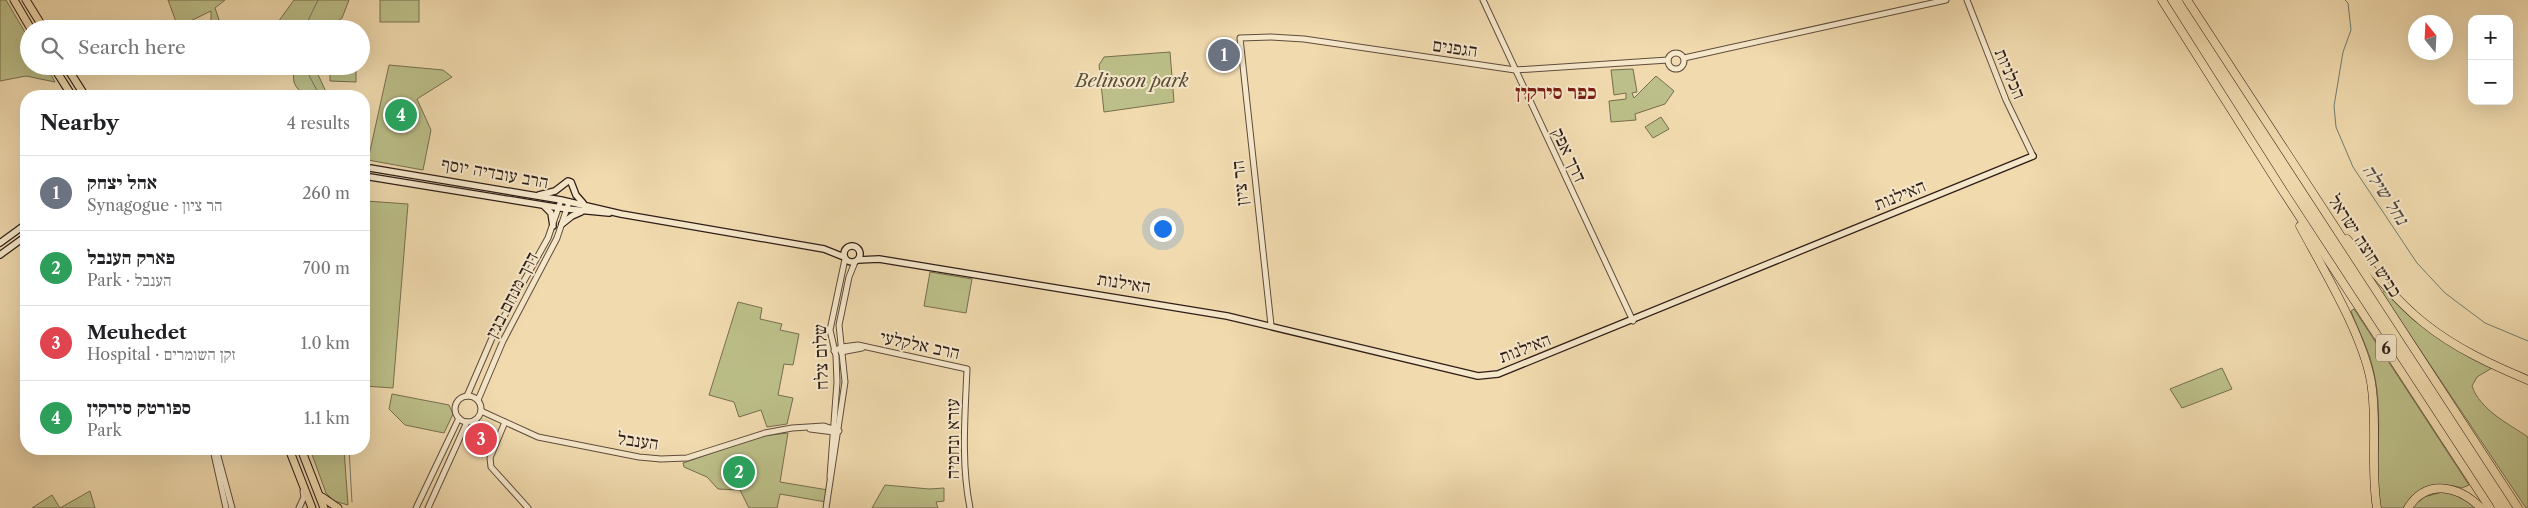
<!DOCTYPE html>
<html lang="en">
<head>
<meta charset="utf-8">
<style>
	body { margin:0; font-family:"Libre Caslon Text","Frank Ruhl Libre",serif; background:#f6f6f6; color:#202124 }
	.controls { position:absolute; right:15px; top:15px; display:grid; overflow:hidden; border-radius:10px; box-shadow:0 5px 20px #0002 }
	.controls button { width:45px; height:45px; display:grid; place-items:center; padding:0; border:0; border-bottom:1px solid #e0e0e0; background:#fff; color:#202124; font:25px sans-serif }
	.compass { position:absolute; left:2408px; top:15px; width:45px; height:45px; border-radius:50%; background:#fff; box-shadow:0 5px 20px #0002; rotate:342deg }
	.you { position:absolute; left:1162px; top:228px; width:18px; height:18px; margin:-12px; border:4px solid #fff; border-radius:50%; background:#1a73e8; box-shadow:0 0 0 8px #1a73e833 }
	.badge { display:grid; place-items:center; width:32px; height:32px; border-radius:50%; background:#b45309; color:#fff; font-size:16px; font-weight:700 }
	.pin { position:absolute; translate:-50% -50%; border:2px solid #fff; box-shadow:0 1px 5px #0006 }
	.list { margin:0; padding:0; list-style:none }
	h2 { display:flex; justify-content:space-between; align-items:center; height:65px; margin:0; padding:0 20px; font-size:21px }
	h2 small { font-size:16px; font-weight:400; color:#757577 }
	.list li { display:grid; grid-template-columns:32px 1fr auto; gap:15px; align-items:center; box-sizing:border-box; height:75px; padding:0 20px; border-top:1px solid #e0e0e0 }
	.list b { display:block; font-size:19px; white-space:nowrap }
	.list p { margin:0; font-size:16px; white-space:nowrap; color:#757577 }
	.list em { font-size:16px; font-style:normal; color:#757577 }
	.icon { flex:none; width:28px; height:28px; fill:none; stroke:currentColor; stroke-width:2; stroke-linecap:round; stroke-linejoin:round }
	.map { position:relative; flex:none; width:2528px; height:508px; overflow:hidden }
	.search { position:absolute; background:#fff; box-shadow:0 5px 20px #0002; left:20px; top:20px; width:350px; height:55px; display:flex; align-items:center; gap:12px; box-sizing:border-box; padding:0 18px; border-radius:28px; color:#757577; font-size:19px }
	.panel { position:absolute; background:#fff; box-shadow:0 5px 20px #0002; left:20px; top:90px; width:350px; height:365px; border-radius:20px }
	.map>svg:first-child { display:block }
</style>
</head>
<body>
<div class="map">
<svg width="2528" height="508" viewBox="0 0 2528 508">
	<rect width="100%" height="100%" fill="#f0daae"/>
	<filter id="stains"><feTurbulence type="fractalNoise" baseFrequency=".004" numOctaves="4"/><feColorMatrix values="0 0 0 0 .2 0 0 0 0 .09 0 0 0 0 .02 0 0 0 .5 -.17"/></filter>
	<radialGradient id="worn" r=".72"><stop offset=".6" stop-color="#630" stop-opacity="0"/><stop offset="1" stop-color="#630" stop-opacity=".3"/></radialGradient>
	<g fill="#bcbf89" stroke="#766e50">
		<polygon points="0,0 6,0 29,39 29,66 46,66 55,82 26,76 0,81"/>
		<polygon points="168,0 225,0 215,8 222,29 211,29 211,11 178,27"/>
		<polygon points="294,0 349,0 342,18 325,29 273,29"/>
		<rect x="380" y="0" width="39" height="22"/>
		<polygon points="1170,52 1174,102 1104,112 1099,65 1104,57"/>
		<polygon points="389,65 443,70 452,77 417,99 431,130 423,170 368,160"/>
		<path d="M 293,66 L 314,66 L 328,96 C 316,96 299,97 294,82 C 293,77 294,71 293,66 Z"/>
		<polygon points="330,66 356,66 356,82 330,81"/>
		<polygon points="1633,69 1637,92 1632,93 1634,98 1656,76 1674,91 1665,104 1635,114 1636,120 1611,122 1609,101 1626,99 1626,93 1614,95 1611,70"/>
		<polygon points="1661,117 1669,129 1653,138 1645,127"/>
		<polygon points="366,201 408,204 393,388 364,386 364,214"/>
		<polygon points="930,272 972,279 966,313 924,306"/>
		<path d="M 2385,290 L 2427,330 L 2492,368 L 2477,377 L 2472,386 C 2480,410 2509,424 2528,437 L 2528,508 L 2526,508 L 2382,293 Z"/>
		<polygon points="738,302 762,308 760,319 782,324 780,330 799,334 793,365 784,364 778,395 793,398 787,424 767,427 761,410 739,417 734,402 709,395"/>
		<path d="M 2354,309 L 2469,485 L 2462,488 C 2439,481 2417,487 2403,508 L 2380,508 C 2373,462 2385,414 2373,369 C 2369,350 2358,330 2351,311 Z"/>
		<polygon points="2222,368 2232,389 2182,408 2170,389"/>
		<polygon points="392,394 449,405 453,414 444,433 405,425 389,409"/>
		<polygon points="788,433 780,482 828,490 826,502 780,494 777,508 749,508 740,490 718,489 707,477 684,467 683,463 762,436"/>
		<polygon points="310,449 344,449 348,505 334,501 326,493"/>
		<polygon points="885,485 929,489 944,488 944,501 936,502 938,508 872,508"/>
		<polygon points="90,491 95,508 32,508 52,495 60,508"/>
		<polygon points="2446,491 2460,494 2476,508 2411,508 2424,497"/>
	</g>
	<g fill="none" stroke-linecap="round" stroke-linejoin="round">
		<g stroke="#6f7c70" stroke-width="1">
			<polyline points="2345,0 2348,3 2351,30 2343,52 2334,106 2336,127 2353,167 2417,263 2445,293 2485,323 2528,341"/>
			<polyline points="304,29 318,0"/>
			<polyline points="304,66 320,96"/>
			<polyline points="349,449 352,502"/>
		</g>
		<defs>
			<g id="tertiary">
				<polyline points="1483,0 1633,321"/>
				<polyline points="1967,0 2006,100 2033,156"/>
				<circle cx="1676" cy="61" r="8"/>
				<polyline points="1684,58 1946,0"/>
				<polyline points="1271,325 1240,38 1271,37 1304,39 1515,70 1668,60"/>
				<path d="M 834,351 L 842,347 L 858,345 L 967,369 C 965,416 961,463 970,508"/>
				<polyline points="841,352 862,348"/>
				<polyline points="467,396 492,338 548,238 561,200"/>
				<circle cx="468" cy="409" r="13"/>
				<polyline points="478,400 503,341 557,238 569,202"/>
				<polyline points="481,411 538,437 639,457 661,459 687,458 765,433 792,428 824,426 839,431"/>
				<polyline points="505,422 490,458 491,467 528,508"/>
				<polyline points="810,429 834,432"/>
				<polyline points="216,449 232,508"/>
				<polyline points="214,454 226,508"/>
				<polyline points="830,477 837,382 836,356 830,330 845,259"/>
				<polyline points="299,508 304,497 303,491"/>
				<polyline points="416,508 459,418"/>
				<polyline points="428,508 467,422"/>
				<polyline points="826,508 845,382 839,325 849,277 855,262"/>
			</g>
			<g id="secondary">
				<polyline points="364,167 561,200 621,214 824,249 844,257"/>
				<polyline points="364,176 567,209 609,213"/>
				<polyline points="539,195 555,191 568,181 571,182 576,195 583,203"/>
				<polyline points="544,206 551,213 553,226"/>
				<polyline points="562,224 572,216 581,212"/>
				<polyline points="0,243 26,224"/>
				<circle cx="852" cy="254" r="8"/>
				<polyline points="0,255 26,236"/>
				<polyline points="858,260 879,259 1227,316 1478,376 1498,374 2033,156"/>
			</g>
			<g id="trunk">
				<polyline points="14,0 31,29"/>
				<polyline points="26,0 44,29"/>
				<polyline points="53,66 72,96"/>
				<polyline points="66,66 85,96"/>
				<polyline points="289,449 312,508"/>
				<polyline points="301,449 324,508"/>
				<polyline points="322,497 338,508"/>
			</g>
			<g id="motorway">
				<polyline points="2162,0 2281,188 2490,508"/>
				<polyline points="2187,0 2518,508"/>
				<path d="M 2300,226 C 2323,269 2363,335 2371,382 C 2378,424 2370,466 2377,508"/>
				<path d="M 2347,239 C 2371,269 2395,300 2424,323 C 2455,348 2492,365 2528,380"/>
				<path d="M 2408,508 C 2427,478 2459,486 2481,508"/>
			</g>
		</defs>
		<use href="#tertiary" stroke="#5f4c3c" stroke-width="7"/>
		<use href="#secondary" stroke="#2f1d16" stroke-width="8"/>
		<use href="#trunk" stroke="#2f1d16" stroke-width="9"/>
		<use href="#motorway" stroke="#2f1d16" stroke-width="9"/>
		<use href="#tertiary" stroke="#f5e7ca" stroke-width="5"/>
		<use href="#secondary" stroke="#f5e7ca" stroke-width="5.5"/>
		<use href="#trunk" stroke="#f0daae" stroke-width="7"/>
		<use href="#motorway" stroke="#f0daae" stroke-width="8"/>
	</g>
	<g text-anchor="middle" stroke-width="4" stroke-linejoin="round" paint-order="stroke">
		<rect fill="#f5e7ca" stroke="#6a5a4c" stroke-width="1" x="2376" y="334.5" width="20" height="27" rx="4"/>
		<g font-size="16" font-weight="bold" fill="#2f1d16">
			<text x="2386" y="354">6</text>
		</g>
		<g font-size="18" fill="#2f1d16" stroke="#f5e7ca">
			<text transform="translate(1455 48) rotate(8)" y="6">הגפנים</text>
			<text transform="translate(2010 74) rotate(67)" y="6">הכלניות</text>
			<text transform="translate(1569 155) rotate(65)" y="6">דרך אפק</text>
			<text transform="translate(495 173) rotate(10)" y="6">הרב עובדיה יוסף</text>
			<text transform="translate(1240 183) rotate(-96)" y="6">הר ציון</text>
			<text transform="translate(1900 195) rotate(-22)" y="6">האילנות</text>
			<text transform="translate(2365 246) rotate(57)" y="6">כביש חוצה ישראל</text>
			<text transform="translate(1124 283) rotate(9)" y="6">האילנות</text>
			<text transform="translate(512 295) rotate(-63)" y="6">דרך מנחם בגין</text>
			<text transform="translate(920 345) rotate(12)" y="6">הרב אלקלעי</text>
			<text transform="translate(1525 348) rotate(-21)" y="6">האילנות</text>
			<text transform="translate(821 357) rotate(-92)" y="6">שלום צלח</text>
			<text transform="translate(953 439) rotate(-90)" y="6">עזרא ונחמיה</text>
			<text transform="translate(638 441) rotate(8)" y="6">הענבל</text>
		</g>
		<g font-size="18" font-style="italic" fill="#594e38" stroke="#f5e7ca">
			<text x="1132" y="87">Belinson park</text>
		</g>
		<g font-size="19" font-style="italic" fill="#4f4c43" stroke="#f5e7ca">
			<text transform="translate(2386 194) rotate(57)" y="7">נחל שילה</text>
		</g>
		<g font-size="20" font-weight="bold" fill="#7a1f14" stroke="#f5e7ca">
			<text x="1556" y="99">כפר סירקין</text>
		</g>
	</g>
	<rect width="100%" height="100%" filter="url(#stains)"/>
	<rect width="100%" height="100%" fill="url(#worn)"/>
</svg>
<div class="controls">
<button>+</button>
<button>−</button>
</div>
<svg class="compass" viewBox="-18 -18 36 36"><path d="M0-13l5 13h-10z" fill="#e53935"/><path d="M0 13l5-13h-10z" fill="#757577"/></svg>
<div class="you"></div>
<div class="pin badge" style="left:1224px;top:55px;background:#6b7280">1</div>
<div class="pin badge" style="left:739px;top:472px;background:#2e9e5b">2</div>
<div class="pin badge" style="left:481px;top:439px;background:#e0444e">3</div>
<div class="pin badge" style="left:401px;top:115px;background:#2e9e5b">4</div>
<div class="search"><svg class="icon" aria-label="search" viewBox="0 0 24 24"><circle cx="10" cy="10" r="6"/><path d="M15 15l6 6"/></svg>Search here</div>
<section class="panel">
<h2>Nearby<small>4 results</small></h2>
<ul class="list">
<li><span class="badge" style="background:#6b7280">1</span><div><b>אהל יצחק</b><p>Synagogue · הר ציון</p></div><em>260 m</em></li>
<li><span class="badge" style="background:#2e9e5b">2</span><div><b>פארק הענבל</b><p>Park · הענבל</p></div><em>700 m</em></li>
<li><span class="badge" style="background:#e0444e">3</span><div><b>Meuhedet</b><p>Hospital · זקן השומרים</p></div><em>1.0 km</em></li>
<li><span class="badge" style="background:#2e9e5b">4</span><div><b>ספורטק סירקין</b><p>Park</p></div><em>1.1 km</em></li>
</ul>
</section>
</div>
</body>
</html>
